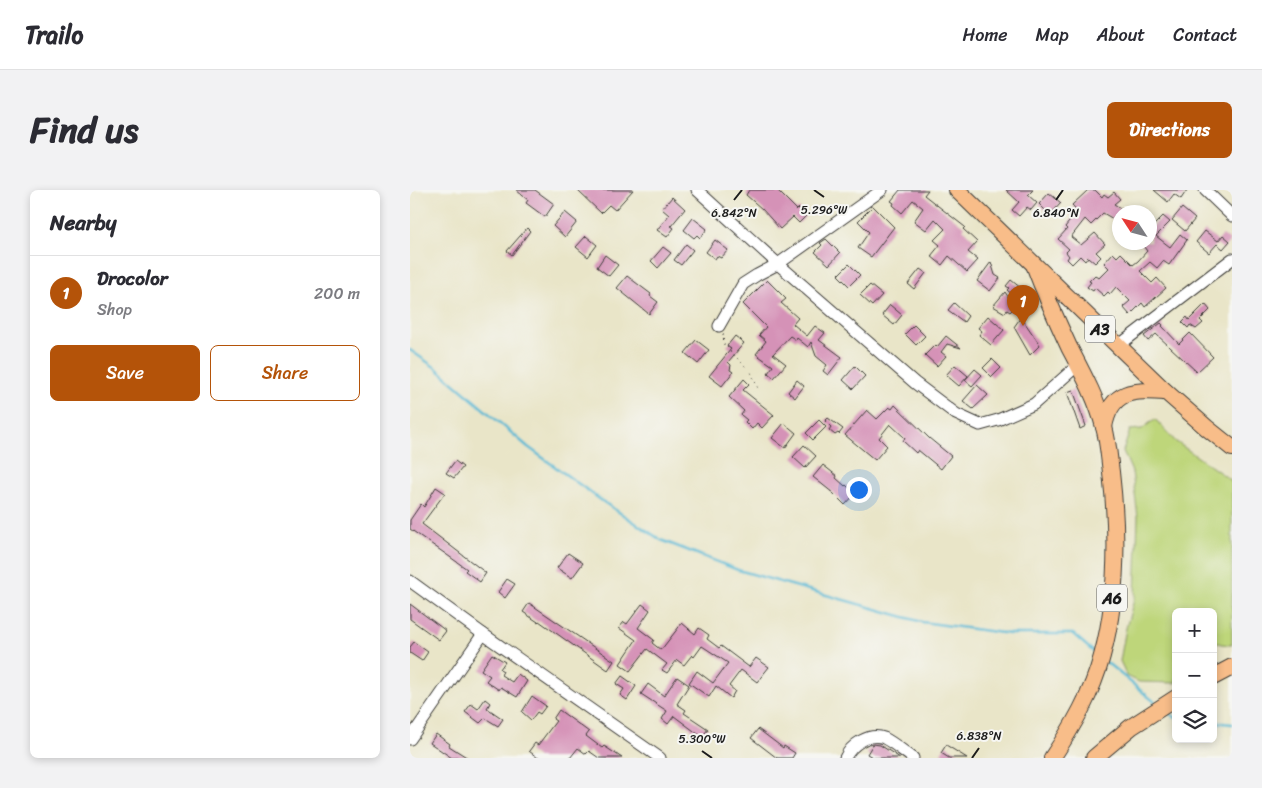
<!DOCTYPE html>
<html lang="en">
<head>
<meta charset="utf-8">
<style>
	body { margin:0; font-family:Sriracha,sans-serif; background:#f2f2f3; color:#2b2b33 }
	.controls { position:absolute; right:15px; bottom:15px; display:grid; overflow:hidden; border-radius:8px; box-shadow:0 2px 8px #0003 }
	.controls button { width:45px; height:45px; display:grid; place-items:center; padding:0; border:0; border-bottom:1px solid #e1e1e2; background:#fff; color:#2b2b33; font:25px sans-serif }
	.compass { position:absolute; left:702px; top:15px; width:45px; height:45px; border-radius:50%; background:#fff; box-shadow:0 2px 8px #0003; rotate:306deg }
	.you { position:absolute; left:448px; top:299px; width:18px; height:18px; margin:-12px; border:4px solid #fff; border-radius:50%; background:#1a73e8; box-shadow:0 0 0 8px #1a73e833 }
	.badge { display:grid; place-items:center; width:32px; height:32px; border-radius:50%; background:#b45309; color:#fff; font-size:16px; font-weight:700 }
	.pin { position:absolute; translate:-50% -41px; filter:drop-shadow(0 1px 2px #0008) }
	.pin::after { content:''; position:absolute; top:26px; width:18px; height:15px; background:inherit; clip-path:polygon(0 0,100% 0,50% 100%) }
	.list { margin:0; padding:0; list-style:none }
	h2 { display:flex; justify-content:space-between; align-items:center; height:65px; margin:0; padding:0 20px; font-size:21px }
	h2 small { font-size:16px; font-weight:400; color:#7c7c81 }
	.list li { display:grid; grid-template-columns:32px 1fr auto; gap:15px; align-items:center; box-sizing:border-box; height:75px; padding:0 20px; border-top:1px solid #e1e1e2 }
	.list b { display:block; font-size:19px; white-space:nowrap }
	.list p { margin:0; font-size:16px; white-space:nowrap; color:#7c7c81 }
	.list em { font-size:16px; font-style:normal; color:#7c7c81 }
	.actions { display:flex; gap:10px; padding:15px 20px }
	.actions a { flex:1; padding:11px 0; border:1px solid #b45309; border-radius:8px; text-align:center; font-size:18px; color:#b45309 }
	.actions .main { background:#b45309; color:#fff }
	.icon { flex:none; width:28px; height:28px; fill:none; stroke:currentColor; stroke-width:2; stroke-linecap:round; stroke-linejoin:round }
	.map { position:relative; flex:none; width:822px; height:568px; overflow:hidden; border-radius:8px }
	header { display:flex; align-items:center; gap:30px; box-sizing:border-box; height:70px; padding:0 25px; background:#fff; border-bottom:1px solid #e1e1e2 }
	header strong { font-size:24px }
	nav { display:flex; gap:28px; margin-inline-start:auto; font-size:18px }
	.intro { display:flex; align-items:center; justify-content:space-between; box-sizing:border-box; height:120px; padding:0 30px }
	h1 { margin:0; font-size:35px }
	.button { padding:12px 22px; border-radius:8px; background:#b45309; color:#fff; font-size:18px; font-weight:700 }
	main { display:flex; gap:30px; padding:0 30px }
	aside { flex:1; background:#fff; border-radius:8px; box-shadow:0 2px 8px #0003 }
	.map>svg:first-child { display:block }
</style>
</head>
<body>
<header>
<strong>Trailo</strong>
<nav><a>Home</a><a>Map</a><a>About</a><a>Contact</a></nav>
</header>
<div class="intro"><h1>Find us</h1><a class="button">Directions</a></div>
<main>
<aside>
<h2>Nearby<small></small></h2>
<ul class="list">
<li><span class="badge">1</span><div><b>Drocolor</b><p>Shop</p></div><em>200 m</em></li>
</ul>
<div class="actions"><a class="main">Save</a><a>Share</a></div>
</aside>
<div class="map">
<svg width="822" height="568" viewBox="0 0 822 568">
	<rect width="100%" height="100%" fill="#f6f6f2"/>
	<filter id="ink" filterUnits="userSpaceOnUse"><feTurbulence type="fractalNoise" baseFrequency=".02" numOctaves="2"/><feDisplacementMap in="SourceGraphic" scale="10" xChannelSelector="R" yChannelSelector="G"/><feConvolveMatrix kernelMatrix="1 2 1 2 8 2 1 2 1" color-interpolation-filters="sRGB"/></filter>
	<filter id="wash" filterUnits="userSpaceOnUse"><feTurbulence type="fractalNoise" baseFrequency=".0096" numOctaves="4" result="noise"/><feDisplacementMap in="SourceGraphic" scale="20" xChannelSelector="R" yChannelSelector="G"/><feGaussianBlur stdDeviation="1.12" result="paint"/><feColorMatrix in="noise" values="0 0 0 0 0 0 0 0 0 0 0 0 0 0 0 0 0 1.4 0 .05"/><feComposite in="paint" operator="in"/></filter>
	<g filter="url(#wash)">
		<rect width="100%" height="100%" fill="#e9e5c8"/>
		<polygon fill="#bed67a" stroke="#6d794b" points="745,229 765,251 822,291 822,455 811,454 803,451 803,422 766,422 766,493 729,492 717,486 710,471 716,438 725,406 728,327 722,282 713,261 720,240 732,239"/>
		<g fill="none" stroke-linecap="round" stroke-linejoin="round">
			<g stroke="#55b8d4" stroke-width="2.5">
				<polyline points="0,160 26,178 118,257 195,313 251,350 328,380 512,432 600,444 663,444 686,464"/>
				<polyline points="696,472 746,513"/>
				<polyline points="756,521 766,528"/>
				<polyline points="803,532 822,534"/>
			</g>
		</g>
		<g id="blocks">
			<g fill="#d592b7">
				<polygon points="106,0 125,0 144,14 135,27 116,13 118,10"/>
				<polygon points="167,0 223,0 205,20 199,15 191,23"/>
				<polygon points="339,0 367,0 387,20 389,18 396,26 389,33 383,27 370,39 352,19 336,5"/>
				<polygon points="490,0 518,0 514,5 555,37 553,39 567,52 558,62 568,70 557,82 539,66 532,75 521,66 530,55 524,50 535,39 525,29 516,40 504,31 513,18 503,10 492,23 483,15 484,13 481,11"/>
				<polygon points="596,0 623,0 618,5 627,13 621,20 617,17 609,26 602,20 609,12"/>
				<polygon points="678,0 685,0 692,7 694,4 698,7 704,2 710,9 704,14 716,22 710,22 710,33 693,23 681,35 675,29 661,47 671,55 685,43 695,54 686,62 691,67 685,73 678,67 675,71 670,66 662,74 657,69 659,66 656,62 659,59 648,49 657,39 655,37 663,27 660,25 665,18 662,15"/>
				<polygon points="744,0 777,0 771,9 764,4 758,12"/>
				<polygon points="639,3 651,13 640,25 629,14"/>
				<polygon points="262,7 275,19 261,36 264,38 257,47 247,40 259,25 252,19"/>
				<polygon points="463,16 484,37 461,67 448,58 459,42 448,31"/>
				<polygon points="772,18 785,29 775,41 762,30"/>
				<polygon points="155,22 167,32 155,47 143,36"/>
				<polygon points="753,26 760,32 746,46 760,57 770,44 777,50 759,75 753,71 747,78 740,72 730,81 742,93 747,88 756,98 735,117 732,113 720,125 713,117 720,111 706,97 700,104 698,102 694,106 685,98 683,101 677,97 681,92 679,91 685,85 689,88 699,78 694,73 703,63 707,67 711,63 723,75 728,71 737,61 730,52 740,52 740,39"/>
				<polygon points="283,28 297,39 290,48 287,45 284,48 274,40"/>
				<polygon points="117,38 120,41 102,65 97,61"/>
				<polygon points="795,41 808,51 813,45 820,51 813,59 807,54 799,63 786,52"/>
				<polygon points="176,46 187,55 178,67 166,57"/>
				<polygon points="416,49 430,63 419,75 405,62 412,55 410,53"/>
				<polygon points="305,50 318,60 311,68 307,66 305,69 296,62"/>
				<polygon points="276,54 283,60 271,75 264,70"/>
				<polygon points="253,57 261,63 248,78 241,71"/>
				<polygon points="195,65 208,75 199,86 187,77"/>
				<polygon points="581,72 585,85 590,88 580,101 567,91"/>
				<polygon points="439,74 450,85 439,96 428,85"/>
				<polygon points="510,79 516,83 504,99 498,94"/>
				<polygon points="217,86 241,104 240,106 248,112 239,124 207,98"/>
				<polygon points="357,90 376,109 371,113 388,128 383,134 397,146 405,136 415,143 409,150 432,167 418,185 413,181 417,175 406,166 401,152 398,157 387,148 386,150 380,146 363,164 376,174 364,188 358,183 363,176 346,164 356,151 349,145 356,137 333,114"/>
				<polygon points="601,90 617,103 610,111 597,100 599,98 596,96"/>
				<polygon points="460,95 472,105 462,116 450,105"/>
				<polygon points="595,102 605,117 600,122 597,120 595,123 583,116"/>
				<polygon points="544,113 558,126 554,132 538,120"/>
				<polygon points="795,114 800,120 790,130 793,133 786,139 780,135 778,138 772,132 777,127 779,130"/>
				<polygon points="480,115 492,125 484,135 472,125"/>
				<polygon points="578,126 594,140 581,155 569,145 572,141 568,138"/>
				<polygon points="611,127 630,155 620,165 604,137"/>
				<polygon points="751,133 753,135 752,136 769,154 780,143 803,167 787,182 746,144 738,151 734,146"/>
				<polygon points="504,135 515,146 506,155 495,144"/>
				<polygon points="325,146 334,153 318,172 321,175 320,180 323,182 312,196 299,186 321,159 317,156"/>
				<polygon points="536,146 551,158 537,154 531,162 536,166 527,176 515,165 525,155 527,157"/>
				<polygon points="286,150 299,160 288,174 275,163"/>
				<polygon points="582,169 591,178 582,187 573,178"/>
				<polygon points="545,175 558,186 549,196 536,185"/>
				<polygon points="445,176 455,186 443,199 433,190"/>
				<polygon points="565,179 572,185 562,196 555,190"/>
				<polygon points="334,189 339,194 333,200 364,225 352,238 347,233 342,239 335,232 337,230 331,225 334,221 319,207"/>
				<polygon points="387,190 394,196 385,208 378,202"/>
				<polygon points="567,195 578,205 563,219 553,211"/>
				<polygon points="663,200 676,236 670,239 657,202"/>
				<polygon points="485,215 519,248 541,266 531,279 508,260 506,263 493,251 495,248 480,234 469,248 477,256 465,270 435,245 457,220 467,229 479,217 482,219"/>
				<polygon points="418,228 433,239 429,244 428,243 425,245 419,240 421,237 415,231"/>
				<polygon points="409,230 416,237 403,250 396,243"/>
				<polygon points="374,233 386,243 375,258 362,248"/>
				<polygon points="394,255 406,266 395,278 383,267"/>
				<polygon points="45,271 53,277 44,288 36,283"/>
				<polygon points="413,275 427,286 426,288 435,296 436,295 445,304 435,315 423,303 403,287"/>
				<polygon points="26,297 35,303 12,334 76,383 70,392 55,381 57,379 0,339 0,330 11,314 14,317"/>
				<polygon points="158,363 173,373 162,388 147,378"/>
				<polygon points="97,389 105,394 95,408 88,402"/>
				<polygon points="119,413 204,471 198,480 129,431 128,432 113,422"/>
				<polygon points="0,414 36,441 29,450 0,429"/>
				<polygon points="232,414 240,420 228,438 244,450 242,453 251,460 272,433 285,444 289,438 299,445 297,449 309,458 311,456 339,477 346,468 359,477 347,492 331,480 319,496 325,501 321,508 306,496 299,507 279,493 287,481 303,493 318,473 292,456 284,467 282,465 274,475 267,470 257,483 252,480 257,474 237,459 220,481 210,474 226,450 209,438 214,432 217,434"/>
				<polygon points="4,452 18,462 12,471 0,463 0,457"/>
				<polygon points="82,464 95,472 90,479 93,481 91,485 102,492 108,484 117,491 107,507 91,497 89,500 76,491 80,486 71,480"/>
				<polygon points="212,486 226,496 217,510 210,505 214,499 206,494"/>
				<polygon points="267,487 279,495 267,514 276,520 274,523 298,539 292,547 264,526 258,534 252,529 257,521 231,504 238,494 254,506"/>
				<polygon points="122,506 136,516 130,524 127,522 121,530 112,522"/>
				<polygon points="75,509 80,513 77,518 93,529 88,536 75,528 70,533 55,522 61,514 68,519"/>
				<polygon points="149,520 179,542 176,546 192,558 194,556 212,568 189,568 179,561 176,564 168,558 160,568 128,568 119,561 125,553 128,555 146,531 143,529"/>
				<polygon points="348,539 373,558 374,556 385,563 382,568 367,568 341,548"/>
				<polygon points="26,544 40,554 39,556 58,568 42,568 20,553"/>
				<polygon points="463,554 470,555 490,568 464,568 457,564"/>
				<polygon points="536,555 557,568 539,568 531,563"/>
			</g>
		</g>
	</g>
	<g filter="url(#ink)">
		<use href="#blocks" fill-opacity="0" stroke="#3b3a36" stroke-width="1"/>
		<g fill="none" stroke-linecap="round" stroke-linejoin="round">
			<defs>
				<g id="minor">
					<polyline points="287,0 368,74 505,193 546,224 570,235 588,230 624,214 668,175"/>
					<polyline points="795,0 822,26"/>
					<polyline points="309,136 333,94 347,85 368,74 472,0"/>
					<polyline points="708,156 822,69"/>
					<polyline points="0,391 73,444 250,568"/>
					<polyline points="0,549 73,444"/>
					<path d="M 435,568 C 441,555 459,542 474,548 C 484,553 494,562 503,568"/>
				</g>
				<g id="highway">
					<polyline points="547,0 756,202 797,238 822,258"/>
					<path d="M 625,77 C 635,104 647,131 659,157 C 672,182 687,209 694,237 C 698,251 699,267 701,282 C 708,343 708,407 692,466 C 682,504 663,536 642,568"/>
					<path d="M 694,237 C 701,199 724,200 756,202"/>
					<polyline points="803,487 822,477"/>
					<polyline points="684,568 721,537 766,508"/>
				</g>
			</defs>
			<use href="#minor" stroke="#3b3a36" stroke-width="13"/>
			<use href="#highway" stroke="#3b3a36" stroke-width="18"/>
			<polyline stroke="#3b3a36" stroke-width="1" stroke-dasharray="1 4" stroke-linecap="butt" points="313,144 314,155 341,182 349,201"/>
			<use href="#minor" stroke="#fff" stroke-width="11"/>
			<use href="#highway" stroke="#f8bd89" stroke-width="16"/>
		</g>
	</g>
	<path fill="none" stroke="#1c1c1c" stroke-width="2" d="M 404,0 L 414,7M 324,10 L 332,0M 646,10 L 653,0M 292,561 L 302,568M 562,568 L 569,558"/>
	<g text-anchor="middle" stroke-width="4" stroke-linejoin="round" paint-order="stroke">
		<g fill="#f6f6f2" stroke="#5d5d5c" stroke-width="1">
			<rect x="675" y="125.5" width="30" height="27" rx="4"/>
			<rect x="687" y="394.5" width="30" height="27" rx="4"/>
		</g>
		<g font-size="16" font-weight="bold" fill="#1c1c1c">
			<text x="690" y="145">A3</text>
			<text x="702" y="414">A6</text>
		</g>
	</g>
	<g font-size="12" text-anchor="middle" fill="#1c1c1c" stroke="#f6f6f2" stroke-width="4" stroke-linejoin="round" paint-order="stroke">
		<text x="414" y="24">5.296°W</text>
		<text x="324" y="27">6.842°N</text>
		<text x="646" y="27">6.840°N</text>
		<text x="569" y="550">6.838°N</text>
		<text x="292" y="553">5.300°W</text>
	</g>
</svg>
<div class="controls">
<button>+</button>
<button>−</button>
<button><svg class="icon" aria-label="layers" viewBox="0 0 24 24"><path d="M12 4l9 5-9 5-9-5zM3 14l9 5 9-5"/></svg></button>
</div>
<svg class="compass" viewBox="-18 -18 36 36"><path d="M0-13l5 13h-10z" fill="#e53935"/><path d="M0 13l5-13h-10z" fill="#7c7c81"/></svg>
<div class="you"></div>
<div class="pin badge" style="left:613px;top:136px">1</div>
</div>
</main>
</body>
</html>
